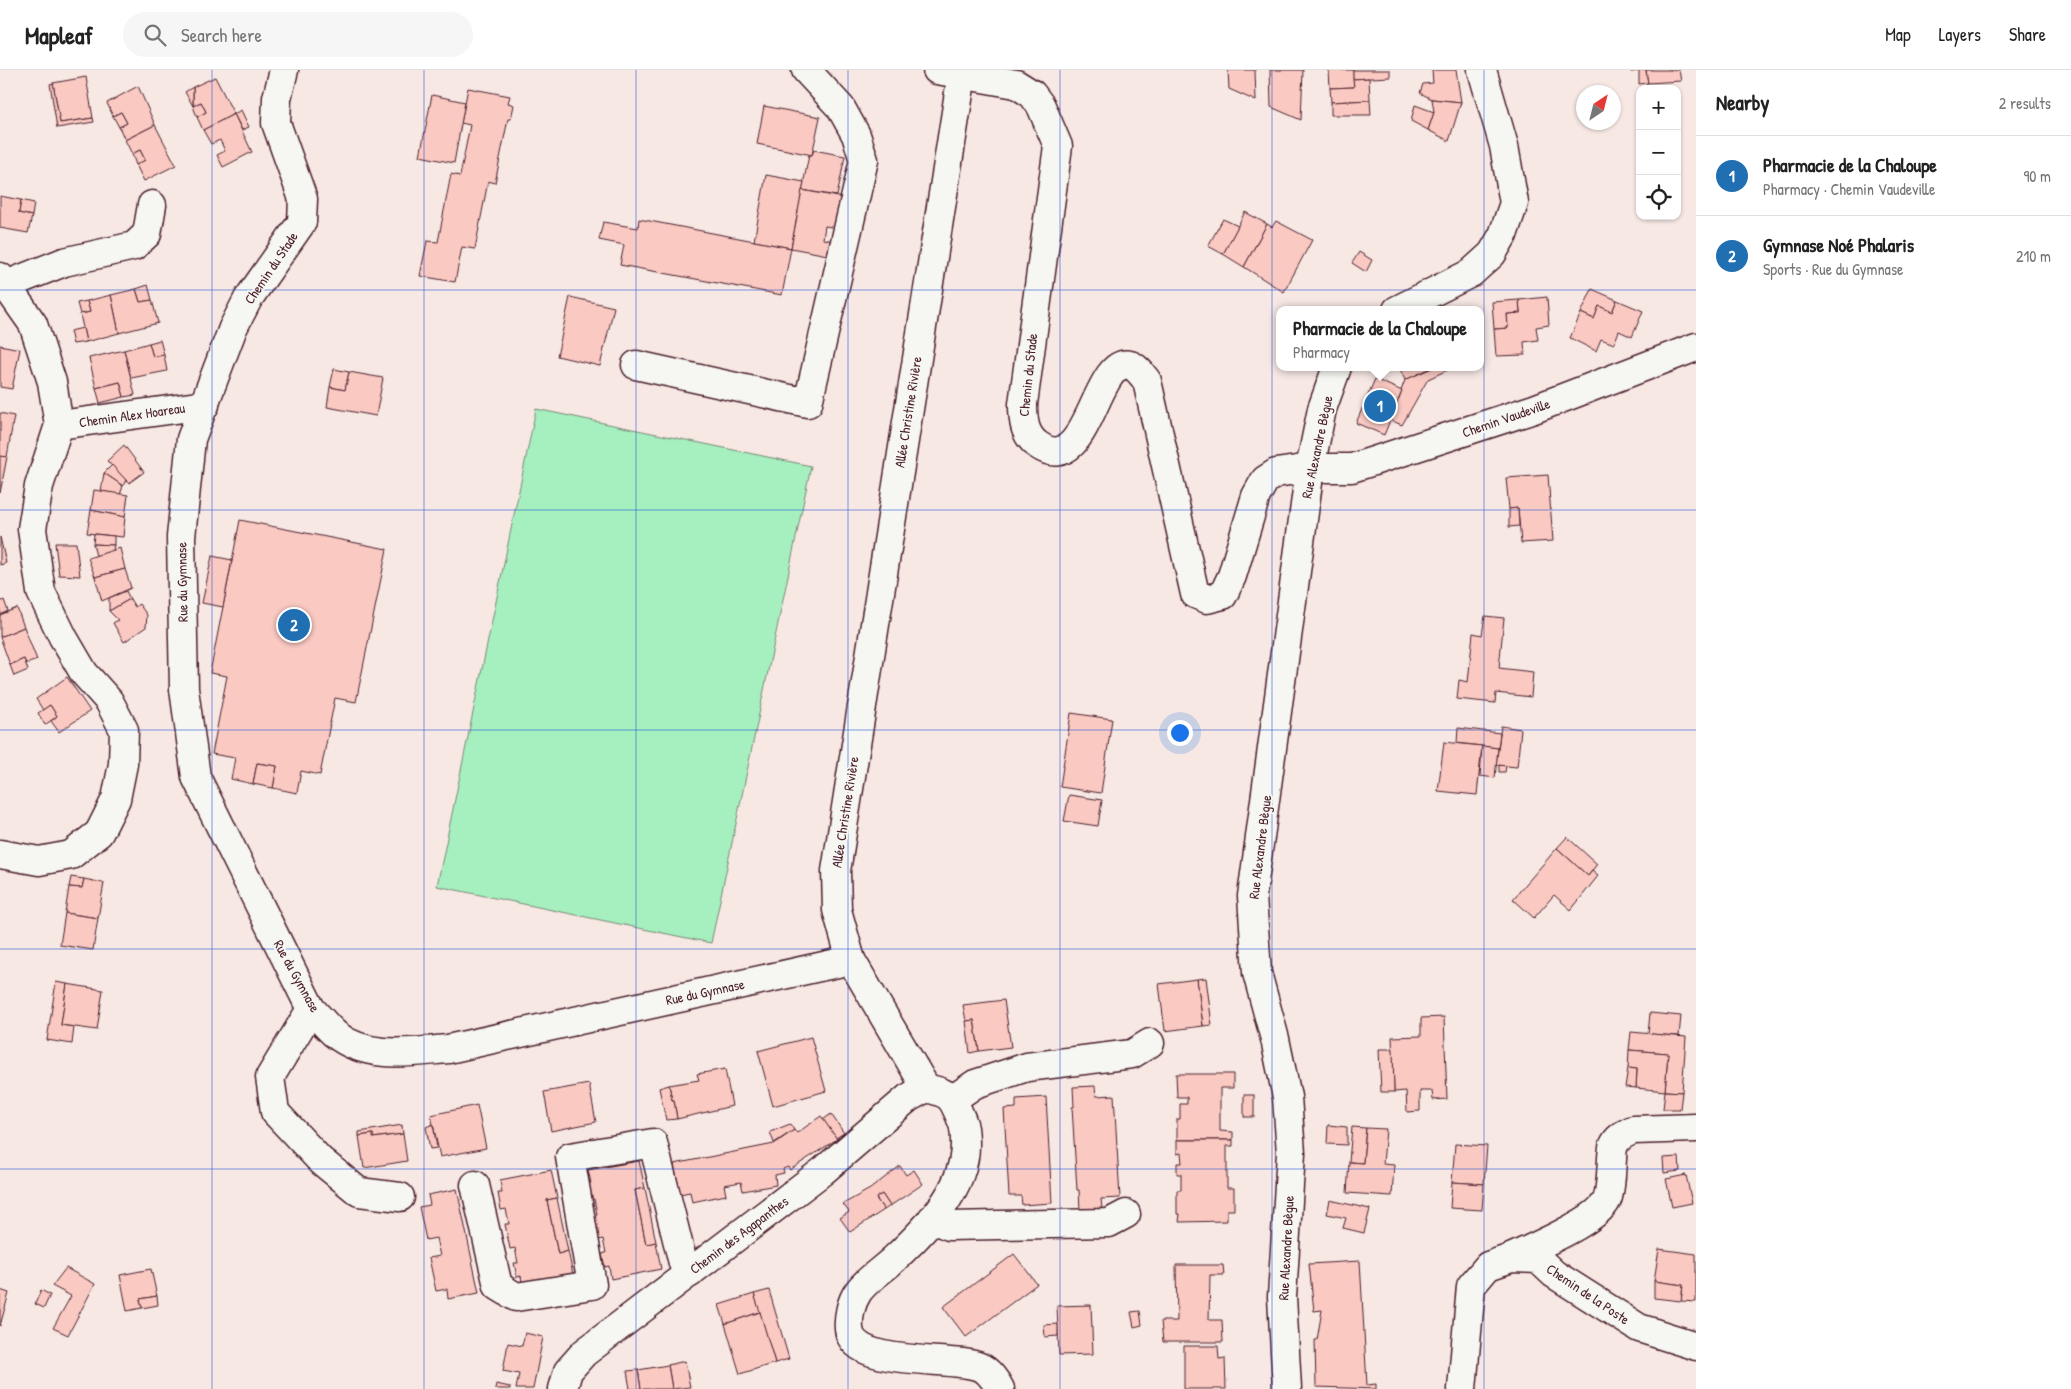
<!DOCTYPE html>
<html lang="en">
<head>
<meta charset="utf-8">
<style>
	body { margin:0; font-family:"Patrick Hand",sans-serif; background:#f6f6f6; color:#222 }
	.controls { position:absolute; right:15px; top:15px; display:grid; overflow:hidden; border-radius:10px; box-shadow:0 1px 4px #0004 }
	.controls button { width:45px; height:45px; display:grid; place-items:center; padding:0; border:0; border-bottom:1px solid #e0e0e0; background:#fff; color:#222; font:25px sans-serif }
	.compass { position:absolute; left:1576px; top:15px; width:45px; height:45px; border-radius:50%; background:#fff; box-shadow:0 1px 4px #0004; rotate:35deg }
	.you { position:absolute; left:1179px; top:662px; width:18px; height:18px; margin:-12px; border:4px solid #fff; border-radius:50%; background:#1a73e8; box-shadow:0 0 0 8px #1a73e833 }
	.badge { display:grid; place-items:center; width:32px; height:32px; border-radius:50%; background:#1f6fb2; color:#fff; font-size:16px; font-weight:700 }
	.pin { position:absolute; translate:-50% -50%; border:2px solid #fff; box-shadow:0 1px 5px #0006 }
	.popup { position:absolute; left:1276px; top:236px; width:208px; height:65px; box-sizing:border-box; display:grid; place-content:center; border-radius:10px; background:#fff; filter:drop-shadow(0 1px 4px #0005); font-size:16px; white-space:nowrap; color:#767676 }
	.popup b { font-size:19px; color:#222 }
	.popup::after { content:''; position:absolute; left:50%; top:100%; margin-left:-10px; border:10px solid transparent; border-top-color:#fff }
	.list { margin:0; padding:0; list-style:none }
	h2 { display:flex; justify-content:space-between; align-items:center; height:65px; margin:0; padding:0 20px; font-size:21px }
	h2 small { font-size:16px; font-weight:400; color:#767676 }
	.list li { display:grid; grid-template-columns:32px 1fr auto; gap:15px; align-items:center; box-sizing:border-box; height:80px; padding:0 20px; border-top:1px solid #e0e0e0 }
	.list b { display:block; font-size:19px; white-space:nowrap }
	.list p { margin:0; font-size:16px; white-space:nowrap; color:#767676 }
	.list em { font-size:16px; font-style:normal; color:#767676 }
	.icon { flex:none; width:28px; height:28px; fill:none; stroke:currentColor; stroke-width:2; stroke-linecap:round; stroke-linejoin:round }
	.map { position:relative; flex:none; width:1696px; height:1319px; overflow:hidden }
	header { display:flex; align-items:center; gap:30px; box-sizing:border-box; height:70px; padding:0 25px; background:#fff; border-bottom:1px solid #e0e0e0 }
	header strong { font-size:24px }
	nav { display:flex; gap:28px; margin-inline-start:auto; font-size:18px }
	.search { width:350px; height:45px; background:#f6f6f6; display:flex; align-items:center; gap:12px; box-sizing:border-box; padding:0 18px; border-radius:28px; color:#767676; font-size:19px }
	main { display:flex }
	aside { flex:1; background:#fff }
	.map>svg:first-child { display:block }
</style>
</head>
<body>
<header>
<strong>Mapleaf</strong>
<div class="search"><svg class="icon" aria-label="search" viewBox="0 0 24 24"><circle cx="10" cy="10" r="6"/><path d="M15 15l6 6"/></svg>Search here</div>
<nav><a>Map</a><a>Layers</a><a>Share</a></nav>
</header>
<main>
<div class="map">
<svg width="1696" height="1319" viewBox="0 0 1696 1319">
	<rect width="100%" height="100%" fill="#f7e8e4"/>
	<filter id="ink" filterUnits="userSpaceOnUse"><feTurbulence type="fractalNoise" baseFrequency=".02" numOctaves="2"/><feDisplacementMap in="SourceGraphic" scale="10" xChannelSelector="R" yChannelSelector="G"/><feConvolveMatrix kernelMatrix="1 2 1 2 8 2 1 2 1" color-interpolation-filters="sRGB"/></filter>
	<g filter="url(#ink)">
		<polygon fill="#a6f0bf" stroke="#788875" points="536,339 811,396 711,873 437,816"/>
		<g fill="#f9c9c2" stroke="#4a1f2b">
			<polygon points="1228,0 1255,0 1256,31 1229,19"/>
			<polygon points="1270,0 1303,0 1301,50 1271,37"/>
			<polygon points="1329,0 1353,0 1354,17 1330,18"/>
			<polygon points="1353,0 1390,0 1390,7 1353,9"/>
			<polygon points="1432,0 1456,0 1461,32 1432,29 1420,23 1423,14 1433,13"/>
			<polygon points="1631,0 1646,0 1648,13 1639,14 1639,1 1631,2"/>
			<polygon points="1646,0 1679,0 1681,11 1648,13"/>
			<polygon points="86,7 93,48 60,53 53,13"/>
			<polygon points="215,7 234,44 203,60 197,47 206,42 201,32 193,36 193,17"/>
			<polygon points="1369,8 1370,30 1331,32 1330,18 1354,17 1353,9"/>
			<polygon points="53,13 60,53 93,48 94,52 57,58 50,14"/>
			<polygon points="138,16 155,55 125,70 119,57 127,53 121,42 113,46 107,33"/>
			<polygon points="193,17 193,36 185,22"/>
			<polygon points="468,18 510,26 508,33 514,35 511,49 508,49 495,113 488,111 475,179 462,177 455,212 420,206 427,171 438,172 451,104 460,106 470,55 461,53"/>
			<polygon points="432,25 465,32 454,93 420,86"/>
			<polygon points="1432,29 1461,32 1449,71 1428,60 1434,42"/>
			<polygon points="1370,30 1371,45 1331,45 1331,32"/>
			<polygon points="201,32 206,42 197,47 193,36"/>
			<polygon points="1415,35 1434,42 1428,60 1411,51"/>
			<polygon points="764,36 820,47 812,85 757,74"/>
			<polygon points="241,40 249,57 242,60 234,44"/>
			<polygon points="121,42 127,53 119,57 113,46"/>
			<polygon points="234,44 252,82 223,97 217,85 225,81 220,70 211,74 203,60"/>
			<polygon points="155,55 176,95 144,111 136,95 145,90 140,80 132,84 125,70"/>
			<polygon points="140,80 145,90 136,95 132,84"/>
			<polygon points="814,80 845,86 837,126 802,120 809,85 812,85"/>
			<polygon points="766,105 804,112 791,178 754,171"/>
			<polygon points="802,120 849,129 843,159 825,156 823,169 840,172 838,187 791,178"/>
			<polygon points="0,126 21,130 19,143 32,146 28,163 0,158"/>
			<polygon points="21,130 34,133 32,146 19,143"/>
			<polygon points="1245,142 1267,154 1244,197 1223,184"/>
			<polygon points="639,149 791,178 782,225 620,195 624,175 599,170 603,152 638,158"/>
			<polygon points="1223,149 1238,156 1223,184 1208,176"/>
			<polygon points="1276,151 1312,170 1284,222 1244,197 1267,154 1272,157"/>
			<polygon points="1359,182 1372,190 1366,202 1352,193"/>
			<polygon points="148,215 152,230 140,232 136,219"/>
			<polygon points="136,219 140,232 152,230 158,253 119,263 111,225"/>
			<polygon points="1592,219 1617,230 1612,242 1599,236 1594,249 1581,243"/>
			<polygon points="111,225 119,263 86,272 80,244 90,242 87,231"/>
			<polygon points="570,227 614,237 600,296 557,286"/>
			<polygon points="1547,227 1549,255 1536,257 1538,270 1524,272 1525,285 1496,286 1494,259 1508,258 1507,244 1520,243 1519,230"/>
			<polygon points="1519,230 1520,243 1507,244 1508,258 1494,259 1492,232"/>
			<polygon points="1617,230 1643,241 1632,267 1619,261 1614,274 1601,269 1596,281 1570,268 1581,243 1594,249 1599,236 1612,242"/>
			<polygon points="87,231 90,242 80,244 77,233"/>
			<polygon points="83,258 86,272 73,274 70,261"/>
			<polygon points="160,270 164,285 153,287 149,273"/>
			<polygon points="149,273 153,287 164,285 167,301 131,308 124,280"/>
			<polygon points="0,275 20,279 12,319 0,317"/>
			<polygon points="124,280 135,325 124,327 120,312 96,318 89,288"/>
			<polygon points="1399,297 1434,297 1405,310"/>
			<polygon points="1434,297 1454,297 1428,309 1402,355 1390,350 1405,310"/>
			<polygon points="334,299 349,302 345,320 330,317"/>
			<polygon points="349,302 383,308 376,346 327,337 330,317 345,320"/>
			<polygon points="1375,309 1402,321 1384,365 1356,353"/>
			<polygon points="120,312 124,327 100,333 96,318"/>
			<polygon points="0,343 14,346 7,387 0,386"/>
			<polygon points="124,375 144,402 129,413 107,391"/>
			<polygon points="0,386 7,387 0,423"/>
			<polygon points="112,395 126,410 123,416 104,403"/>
			<polygon points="104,403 123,416 120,425 101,421"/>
			<polygon points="1548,405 1553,471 1521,473 1518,438 1509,439 1506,408"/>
			<polygon points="94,420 128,425 125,447 91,440"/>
			<polygon points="1518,438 1519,456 1509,457 1509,439"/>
			<polygon points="91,440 125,447 123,467 87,463"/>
			<polygon points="240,450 387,479 356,632 335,628 320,705 301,701 297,723 273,718 277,696 257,693 253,714 231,709 235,688 212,684 227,606 210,603"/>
			<polygon points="94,464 114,466 114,475 93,474"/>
			<polygon points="0,467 6,493 0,495"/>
			<polygon points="55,473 76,473 80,506 59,505"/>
			<polygon points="93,474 114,475 113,481 96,486"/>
			<polygon points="120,478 125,499 95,507 88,488"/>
			<polygon points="212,486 232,490 223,537 202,533"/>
			<polygon points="125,499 131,518 102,531 95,507"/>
			<polygon points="126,521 130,529 109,541 109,528"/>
			<polygon points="130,529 135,537 139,534 147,545 146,557 124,572 113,553 118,550 109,541"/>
			<polygon points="4,530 8,541 0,545 0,532"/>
			<polygon points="17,538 24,557 0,567 0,545"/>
			<polygon points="1485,546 1504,548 1499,598 1533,602 1531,627 1496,623 1495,633 1457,629 1459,610 1468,612 1473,563 1482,565"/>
			<polygon points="24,557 37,590 26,594 24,589 10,595 0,567"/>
			<polygon points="24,589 28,600 14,606 10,595"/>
			<polygon points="67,607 90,641 59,662 51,651 57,646 50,635 43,640 36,629"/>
			<polygon points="50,635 57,646 45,655 38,643"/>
			<polygon points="1071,643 1112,649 1101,723 1060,717"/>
			<polygon points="1501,656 1521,659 1517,697 1496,695"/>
			<polygon points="1458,658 1500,663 1498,678 1457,673"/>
			<polygon points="1444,672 1482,676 1477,725 1438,721"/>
			<polygon points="1482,676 1498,678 1495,708 1480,706"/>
			<polygon points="257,693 277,696 273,718 253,714"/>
			<polygon points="1499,695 1506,696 1505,702 1499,702"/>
			<polygon points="1069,725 1102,730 1098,756 1064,751"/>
			<polygon points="1567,767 1597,794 1588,806 1557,778"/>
			<polygon points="1557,778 1588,806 1592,801 1598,806 1571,840 1554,825 1534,848 1513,829"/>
			<polygon points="71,807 84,809 82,818 69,817"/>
			<polygon points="84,809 104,813 98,848 65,843 69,817 82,818"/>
			<polygon points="65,843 98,848 93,880 60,875"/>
			<polygon points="1206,908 1212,955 1203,956 1197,909"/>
			<polygon points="1197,909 1203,956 1165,961 1159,914"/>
			<polygon points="56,912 67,914 61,955 74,957 72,974 47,970"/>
			<polygon points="67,914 103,920 97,960 61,955"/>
			<polygon points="1004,930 1011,977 979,981 974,950 966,951 963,935"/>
			<polygon points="1650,943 1681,946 1679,966 1648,964"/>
			<polygon points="1444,947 1447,1029 1433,1030 1432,1021 1420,1021 1420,1041 1407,1042 1406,1021 1394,1022 1392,967 1421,966 1421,948"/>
			<polygon points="974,950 979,981 970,983 966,951"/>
			<polygon points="1631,962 1686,967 1682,1022 1665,1021 1668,983 1629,980"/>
			<polygon points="811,967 826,1021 773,1036 758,981"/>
			<polygon points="1379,979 1393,979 1394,1022 1381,1022"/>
			<polygon points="1629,980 1668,983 1665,1021 1636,1018 1637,999 1628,998"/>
			<polygon points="1628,998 1637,999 1636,1018 1625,1017"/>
			<polygon points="725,999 732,1036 677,1049 674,1030 672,1030 669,1015 699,1010 697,1004"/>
			<polygon points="1176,1004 1233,1004 1233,1018 1220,1018 1220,1061 1233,1062 1233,1070 1177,1070 1177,1049 1180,1049 1180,1034 1187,1034 1187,1027 1177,1027"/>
			<polygon points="589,1014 596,1052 551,1061 544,1022"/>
			<polygon points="669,1015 672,1030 674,1030 677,1049 666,1050 659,1018"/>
			<polygon points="1095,1016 1096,1026 1114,1025 1120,1128 1101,1129 1102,1138 1080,1140 1079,1120 1077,1120 1072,1037 1074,1037 1073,1017"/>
			<polygon points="1665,1021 1682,1022 1680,1039 1663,1039"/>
			<rect x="1244" y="1025" width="10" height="22"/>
			<polygon points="1046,1027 1052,1133 1022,1135 1021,1126 1009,1126 1004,1039 1016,1038 1016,1029"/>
			<polygon points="477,1035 486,1078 440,1087 431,1045"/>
			<polygon points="831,1044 844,1063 836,1068 823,1050"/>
			<polygon points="821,1046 837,1069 790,1100 788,1097 783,1099 784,1103 775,1105 776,1115 743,1121 741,1112 724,1115 726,1125 692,1132 690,1122 680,1124 674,1094 774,1074 794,1060 797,1063"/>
			<polygon points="433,1054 437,1078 430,1079 426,1057"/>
			<polygon points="790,1054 794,1060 774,1073 770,1062"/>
			<polygon points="402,1055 403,1064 373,1068 373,1064 359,1066 359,1062"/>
			<polygon points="1328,1055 1347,1057 1347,1075 1327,1074"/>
			<polygon points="1352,1057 1366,1058 1363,1093 1349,1092"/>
			<polygon points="1366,1058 1386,1059 1383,1094 1394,1095 1392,1126 1347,1123 1349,1092 1363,1093"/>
			<polygon points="373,1064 373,1068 403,1064 407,1091 364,1098 359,1066"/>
			<polygon points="1177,1070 1233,1070 1233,1076 1227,1076 1227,1118 1234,1118 1234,1140 1227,1140 1227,1151 1179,1152 1180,1144 1177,1144 1177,1120 1181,1120 1181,1104 1177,1104 1177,1093 1182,1093 1181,1083 1177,1084"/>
			<polygon points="1455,1074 1487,1076 1484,1114 1452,1112"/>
			<polygon points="1679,1087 1680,1101 1664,1103 1663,1088"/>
			<polygon points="639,1091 645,1118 635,1120 646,1174 656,1172 661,1199 611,1209 609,1196 605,1197 602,1184 606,1183 603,1169 598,1170 593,1145 597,1144 594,1129 589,1130 586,1114 591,1113 588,1100"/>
			<polygon points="900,1096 906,1105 914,1100 923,1114 890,1136 882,1124 876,1128 884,1140 850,1162 840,1148 849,1142 843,1134 870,1119"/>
			<polygon points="551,1100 557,1128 547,1130 558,1184 568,1181 574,1209 523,1219 521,1206 517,1207 514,1193 518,1193 515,1178 510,1179 505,1154 509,1154 506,1139 501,1140 498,1123 502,1123 500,1110"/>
			<polygon points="1686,1105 1692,1133 1672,1137 1666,1109"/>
			<polygon points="1452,1112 1484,1114 1482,1140 1450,1138"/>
			<polygon points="645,1118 656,1172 646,1174 635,1120"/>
			<polygon points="457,1119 479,1223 448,1229 447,1219 436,1221 429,1188 440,1186 436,1168 426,1170 419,1137 430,1135 428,1125"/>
			<polygon points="882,1124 890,1136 884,1140 876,1128"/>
			<polygon points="557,1128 568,1181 558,1184 547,1130"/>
			<polygon points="1330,1130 1370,1139 1364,1163 1343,1158 1346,1148 1327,1144"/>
			<polygon points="1659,1179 1696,1184 1696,1232 1681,1231 1683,1215 1654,1211"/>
			<polygon points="1014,1184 1037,1214 966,1267 943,1237"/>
			<polygon points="1360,1191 1367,1315 1376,1314 1376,1319 1316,1317 1315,1270 1317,1270 1322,1240 1314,1241 1309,1194"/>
			<polygon points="1176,1195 1223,1195 1224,1205 1210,1205 1209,1250 1222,1250 1223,1272 1163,1272 1161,1251 1177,1251"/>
			<polygon points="66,1198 95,1214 68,1265 53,1258 71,1226 52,1216"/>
			<polygon points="151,1199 157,1226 140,1229 142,1238 127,1241 120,1205"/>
			<polygon points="1654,1211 1683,1215 1681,1231 1654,1228"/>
			<polygon points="0,1220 9,1223 0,1256"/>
			<polygon points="41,1220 50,1225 44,1238 35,1234"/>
			<polygon points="769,1220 789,1289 775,1293 754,1224"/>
			<polygon points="754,1224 760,1242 725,1254 719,1235"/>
			<polygon points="157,1226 158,1235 142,1238 140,1229"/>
			<polygon points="1091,1235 1093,1284 1059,1285 1057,1236"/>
			<polygon points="1140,1241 1142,1255 1134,1257 1131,1242"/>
			<polygon points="760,1242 775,1293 740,1304 725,1254"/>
			<polygon points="1058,1254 1058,1266 1045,1267 1044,1255"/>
			<polygon points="525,1263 543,1267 533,1319 516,1319 519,1304 503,1301 508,1273 522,1276"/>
			<polygon points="1184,1276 1218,1276 1219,1289 1225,1288 1226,1319 1184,1319"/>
			<polygon points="685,1291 690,1317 672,1319 668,1295"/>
			<polygon points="668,1295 672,1319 641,1319 638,1300"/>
			<polygon points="638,1300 641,1319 630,1319 627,1301"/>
			<polygon points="496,1314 510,1317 510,1319 495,1319"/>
		</g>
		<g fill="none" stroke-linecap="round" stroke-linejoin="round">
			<defs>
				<g id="minor">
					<path d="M 284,0 L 277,28 L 276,53 L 303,129 L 302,152 L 248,229 L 233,258 L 191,369 L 181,467 L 184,619 L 196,707 L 311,939 C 319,947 327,957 335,964 C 367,990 411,982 448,979 L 851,890"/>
					<path d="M 937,0 L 1016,14 L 1032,24 L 1041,36 L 1058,76 L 1023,334 C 1023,350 1024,365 1038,375 C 1089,411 1094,286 1130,295 C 1137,297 1143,306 1147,311 L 1195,524 L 1207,529 L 1223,525 L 1232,506 L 1256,426 L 1265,410 L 1276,403 L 1310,398 L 1352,398 L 1534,339 L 1696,277"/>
					<path d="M 962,4 L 836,801 L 837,840 L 851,890 L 926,1018 C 952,1024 952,1027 962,1051 C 965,1058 965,1065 965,1073 C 966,1119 926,1159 894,1189 C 884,1199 865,1211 858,1222 C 851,1232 848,1247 849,1259 C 853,1299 952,1285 980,1297 C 988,1300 996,1311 1000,1319"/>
					<polyline points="0,207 33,254 52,312 59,355 39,416 32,459 41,522 63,567 84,603 109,631 124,660 123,694 116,729 99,763 71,785 39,791 0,784"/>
					<polyline points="6,215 64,192 134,176 147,164 152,135"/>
					<polyline points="636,295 808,333 864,90 856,65 841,38 806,0"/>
					<polyline points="59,355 205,335"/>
					<polyline points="311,939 270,1007 275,1042 320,1090 359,1122 400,1127"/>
					<polyline points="953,1029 975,1014 1027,997 1132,984 1150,973"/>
					<polyline points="475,1115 498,1216 516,1227 592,1215 570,1087 653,1073 683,1193 690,1203"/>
					<polyline points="932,1149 949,1156 1109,1153 1126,1144"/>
					<path d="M 1511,1188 C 1533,1177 1602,1150 1608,1127 C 1612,1112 1611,1093 1613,1077 C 1617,1067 1624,1064 1633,1060 L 1696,1058"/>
					<polyline points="563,1319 568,1301 584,1283 823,1101 908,1028 926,1018"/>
					<polyline points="1462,1319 1471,1216 1488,1196 1511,1188 1538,1189 1554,1204 1639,1258 1696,1276"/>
				</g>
				<g id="major">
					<polyline points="1397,240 1471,203 1492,184 1503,165 1514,133 1504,76 1482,0"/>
					<polyline points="1287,1319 1282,1227 1291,1083 1287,1027 1275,969 1257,903 1252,826 1310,398 1322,339 1337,297"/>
				</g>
			</defs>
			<use href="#minor" stroke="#4a1f2b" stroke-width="31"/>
			<use href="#major" stroke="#4a1f2b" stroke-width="31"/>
			<use href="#minor" stroke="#f6f6f2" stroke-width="28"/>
			<use href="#major" stroke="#f6f6f2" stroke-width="28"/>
		</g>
	</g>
	<path fill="none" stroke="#1d4ed8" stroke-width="1" stroke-opacity="0.55" d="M 212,0 L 212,1319M 424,0 L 424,1319M 636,0 L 636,1319M 848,0 L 848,1319M 1060,0 L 1060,1319M 1272,0 L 1272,1319M 1484,0 L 1484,1319M 0,220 L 1696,220M 0,440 L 1696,440M 0,660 L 1696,660M 0,879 L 1696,879M 0,1099 L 1696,1099"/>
	<g text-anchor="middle" stroke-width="4" stroke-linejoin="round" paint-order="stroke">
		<g font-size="14" fill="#4a1f2b" stroke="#f6f6f2">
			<text transform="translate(271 198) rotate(-56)" y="5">Chemin du Stade</text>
			<text transform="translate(1028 305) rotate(-84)" y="5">Chemin du Stade</text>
			<text transform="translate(908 342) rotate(-81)" y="5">Allée Christine Rivière</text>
			<text transform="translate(132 345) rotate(-8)" y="5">Chemin Alex Hoareau</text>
			<text transform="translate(1506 348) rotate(-19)" y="5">Chemin Vaudeville</text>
			<text transform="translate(1317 377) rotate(-78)" y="5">Rue Alexandre Bègue</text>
			<text transform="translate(182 512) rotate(-91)" y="5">Rue du Gymnase</text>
			<text transform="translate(845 742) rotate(-81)" y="5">Allée Christine Rivière</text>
			<text transform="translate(1260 777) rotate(-83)" y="5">Rue Alexandre Bègue</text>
			<text transform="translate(297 906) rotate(61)" y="5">Rue du Gymnase</text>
			<text transform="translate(705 922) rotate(-12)" y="5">Rue du Gymnase</text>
			<text transform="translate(739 1165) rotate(-37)" y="5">Chemin des Agapanthes</text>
			<text transform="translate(1286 1178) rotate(-87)" y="5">Rue Alexandre Bègue</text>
			<text transform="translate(1588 1224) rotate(34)" y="5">Chemin de la Poste</text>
		</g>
	</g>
</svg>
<div class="controls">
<button>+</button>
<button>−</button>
<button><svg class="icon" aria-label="locate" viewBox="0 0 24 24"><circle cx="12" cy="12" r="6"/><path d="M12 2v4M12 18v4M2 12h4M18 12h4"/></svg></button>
</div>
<svg class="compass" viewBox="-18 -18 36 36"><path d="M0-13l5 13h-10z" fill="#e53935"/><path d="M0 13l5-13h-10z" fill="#767676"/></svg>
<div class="you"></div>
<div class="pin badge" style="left:1380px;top:336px">1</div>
<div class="popup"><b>Pharmacie de la Chaloupe</b>Pharmacy</div>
<div class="pin badge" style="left:294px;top:555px">2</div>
</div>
<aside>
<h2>Nearby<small>2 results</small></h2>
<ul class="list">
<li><span class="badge">1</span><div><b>Pharmacie de la Chaloupe</b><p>Pharmacy · Chemin Vaudeville</p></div><em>90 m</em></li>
<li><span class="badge">2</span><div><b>Gymnase Noé Phalaris</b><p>Sports · Rue du Gymnase</p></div><em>210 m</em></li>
</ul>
</aside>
</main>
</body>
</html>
